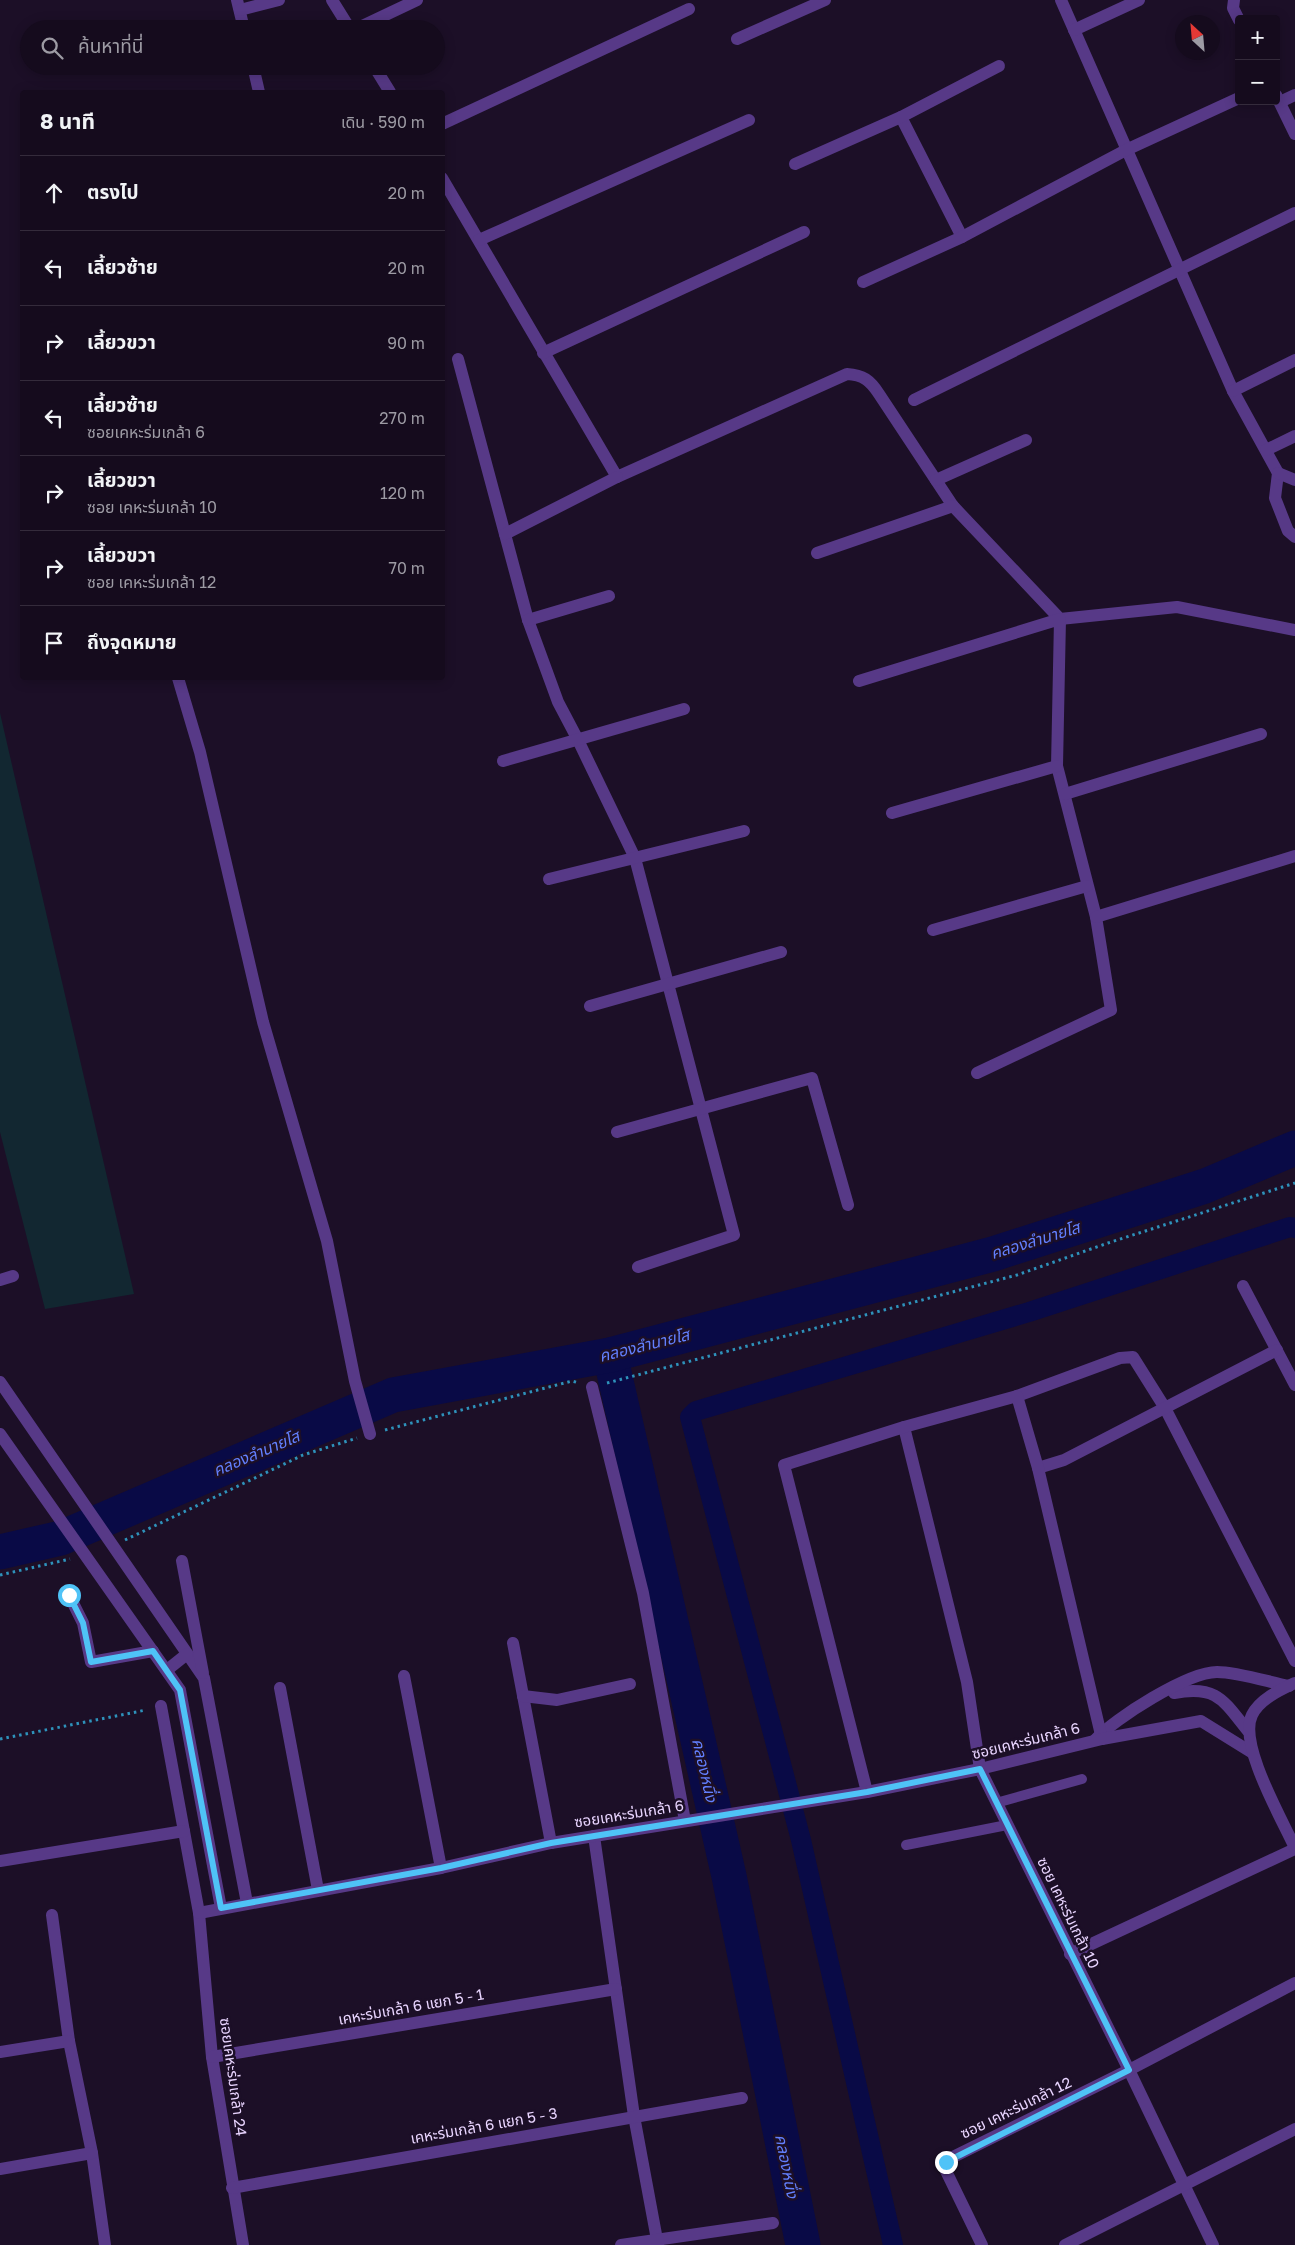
<!DOCTYPE html>
<html lang="th">
<head>
<meta charset="utf-8">
<style>
	body { margin:0; font-family:"Golos Text","Noto Sans Thai",sans-serif; background:#1e1426; color:#f1f3f6 }
	.controls { position:absolute; right:15px; top:15px; display:grid; overflow:hidden; border-radius:5px; box-shadow:0 2px 12px #0003 }
	.controls button { width:45px; height:45px; display:grid; place-items:center; padding:0; border:0; border-bottom:1px solid #342b3b; background:#150b1d; color:#f1f3f6; font:25px sans-serif }
	.compass { position:absolute; left:1175px; top:15px; width:45px; height:45px; border-radius:50%; background:#150b1d; box-shadow:0 2px 12px #0003; rotate:334deg }
	.stop { position:absolute; width:15px; height:15px; margin:-11px; border:4px solid #4fc3f7; border-radius:50%; background:#fff }
	.stop.end { background:#4fc3f7; border-color:#fff; box-shadow:0 1px 5px #0008 }
	.list { margin:0; padding:0; list-style:none }
	h2 { display:flex; justify-content:space-between; align-items:center; height:65px; margin:0; padding:0 20px; font-size:21px }
	h2 small { font-size:16px; font-weight:400; color:#9d9ba4 }
	.list li { display:grid; grid-template-columns:32px 1fr auto; gap:15px; align-items:center; box-sizing:border-box; height:75px; padding:0 20px; border-top:1px solid #342b3b }
	.list b { display:block; font-size:19px; white-space:nowrap }
	.list p { margin:0; font-size:16px; white-space:nowrap; color:#9d9ba4 }
	.list em { font-size:16px; font-style:normal; color:#9d9ba4 }
	.icon { flex:none; width:28px; height:28px; fill:none; stroke:currentColor; stroke-width:2; stroke-linecap:round; stroke-linejoin:round }
	.map { position:relative; flex:none; width:1295px; height:2245px; overflow:hidden }
	.search { position:absolute; background:#150b1d; box-shadow:0 2px 12px #0003; left:20px; top:20px; width:425px; height:55px; display:flex; align-items:center; gap:12px; box-sizing:border-box; padding:0 18px; border-radius:28px; color:#9d9ba4; font-size:19px }
	.panel { position:absolute; background:#150b1d; box-shadow:0 2px 12px #0003; left:20px; top:90px; width:425px; height:590px; border-radius:5px }
	.map>svg:first-child { display:block }
</style>
</head>
<body>
<div class="map">
<svg width="1295" height="2245" viewBox="0 0 1295 2245">
	<rect width="100%" height="100%" fill="#1c0f27"/>
	<polygon fill="#122731" points="0,713 134,1294 45,1309 0,1132"/>
	<g fill="none" stroke-linecap="round" stroke-linejoin="round">
		<polyline stroke="#090a46" stroke-width="20" points="893,2245 801,1840 690,1417 696,1411 1029,1312 1290,1227 1295,1228"/>
		<g stroke="#090a46" stroke-width="35">
			<polyline points="610,1355 729,1876 803,2245"/>
			<polyline points="0,1552 61,1538 393,1395 610,1355 993,1254 1205,1186 1295,1148"/>
		</g>
		<g stroke="#2e92bb" stroke-width="3" stroke-dasharray="2.5 4" stroke-linecap="butt">
			<polyline points="607,1383 1017,1275 1108,1243 1295,1183"/>
			<polyline points="385,1430 572,1381 579,1383"/>
			<polyline points="125,1540 303,1455 357,1438"/>
			<polyline points="0,1575 70,1559"/>
			<polyline points="0,1739 146,1710"/>
		</g>
		<g stroke="#573987" stroke-width="10">
			<polyline points="996,1803 1082,1779"/>
			<polyline points="906,1845 1007,1825"/>
		</g>
		<g stroke="#573987" stroke-width="12">
			<polyline points="237,0 244,29"/>
			<polyline points="332,0 350,29"/>
			<polyline points="1061,0 1233,391 1278,473 1275,498 1288,531 1295,537"/>
			<polyline points="1234,0 1233,8 1239,20"/>
			<polyline points="240,10 279,0"/>
			<polyline points="356,29 417,0"/>
			<polyline points="1074,30 1139,0"/>
			<polyline points="737,39 825,0"/>
			<polyline points="253,66 259,92"/>
			<polyline points="374,66 390,92"/>
			<polyline points="1276,95 1295,134"/>
			<polyline points="1280,102 1295,95"/>
			<polyline points="901,117 962,237"/>
			<polyline points="442,124 689,9"/>
			<polyline points="795,164 901,117 999,66"/>
			<path d="M 442,178 L 617,477 L 847,374 C 863,375 870,380 879,394 L 953,506 L 1060,619 L 1177,607 L 1295,630"/>
			<polyline points="479,240 749,120"/>
			<polyline points="863,282 962,237 1126,150 1239,98"/>
			<polyline points="543,353 804,232"/>
			<polyline points="458,359 528,620 558,702 578,740 635,858 734,1235 638,1267"/>
			<polyline points="1233,391 1295,360"/>
			<polyline points="914,400 1295,213"/>
			<polyline points="1266,450 1295,436"/>
			<polyline points="1278,473 1295,480"/>
			<polyline points="936,480 1026,440"/>
			<polyline points="505,534 617,477"/>
			<polyline points="817,553 953,506"/>
			<polyline points="528,620 609,596"/>
			<polyline points="178,678 200,752 263,1022 327,1241 355,1381 370,1434"/>
			<polyline points="859,681 1060,619 1057,766 1096,917 1111,1010 977,1073"/>
			<polyline points="503,761 684,709"/>
			<polyline points="1065,794 1261,734"/>
			<polyline points="892,813 1057,766"/>
			<polyline points="549,879 744,831"/>
			<polyline points="1096,917 1295,856"/>
			<polyline points="933,930 1087,886"/>
			<polyline points="590,1006 781,952"/>
			<polyline points="617,1132 812,1078 848,1205"/>
			<polyline points="0,1280 13,1276"/>
			<polyline points="1243,1286 1295,1385"/>
			<polyline points="0,1382 204,1678 247,1903"/>
			<polyline points="592,1387 643,1593 685,1821"/>
			<polyline points="1017,1396 1120,1358 1133,1357 1165,1408 1295,1661"/>
			<polyline points="904,1427 967,1682 980,1769 1129,2070 1213,2245"/>
			<polyline points="0,1434 180,1690 221,1908"/>
			<polyline points="1038,1468 1064,1460 1277,1350"/>
			<polyline points="182,1561 203,1673"/>
			<polyline points="69,1595 83,1623 91,1662 153,1651"/>
			<polyline points="513,1643 551,1843"/>
			<polyline points="167,1670 187,1654"/>
			<polyline points="404,1676 441,1868"/>
			<polyline points="280,1688 318,1890"/>
			<path d="M 1174,1693 C 1217,1685 1223,1700 1248,1731"/>
			<polyline points="523,1696 557,1700 630,1684"/>
			<polyline points="161,1706 199,1913 212,2057 243,2245"/>
			<path d="M 1095,1740 C 1115,1718 1188,1672 1217,1672 C 1237,1672 1269,1682 1289,1686"/>
			<polyline points="867,1792 784,1465 904,1427 1017,1396 1038,1468 1102,1739"/>
			<polyline points="594,1836 634,2116 658,2245"/>
			<polyline points="0,1861 184,1831"/>
			<polyline points="199,1913 441,1868 551,1843 867,1792 980,1769 1102,1739 1201,1721 1251,1752"/>
			<polyline points="52,1915 69,2041 92,2153 105,2245"/>
			<polyline points="1070,1954 1295,1849"/>
			<polyline points="0,2052 69,2041"/>
			<polyline points="212,2057 616,1989"/>
			<polyline points="0,2169 92,2153"/>
			<polyline points="232,2188 742,2098"/>
			<polyline points="621,2245 773,2223"/>
			<polyline points="982,2245 946,2171 945,2166 947,2160 1129,2070 1295,1983"/>
			<polyline points="1065,2245 1295,2129"/>
		</g>
		<path stroke="#573987" stroke-width="12" d="M 1295,1683 C 1280,1690 1260,1699 1252,1715 C 1238,1744 1282,1819 1295,1848"/>
	</g>
	<g fill="none" stroke-linecap="round" stroke-linejoin="round">
		<polyline stroke="#4fc3f7" stroke-width="6" points="69,1595 83,1623 91,1662 153,1651 180,1690 221,1908 441,1868 551,1843 867,1792 980,1769 1129,2070 946,2162"/>
	</g>
	<g text-anchor="middle" stroke-width="5" stroke-linejoin="round" paint-order="stroke">
		<g font-size="15" fill="#e9d5ff" stroke="#1c0f27">
			<text transform="translate(1026 1741) rotate(-14)" y="5">ซอยเคหะร่มเกล้า 6</text>
			<text transform="translate(629 1814) rotate(-9)" y="5">ซอยเคหะร่มเกล้า 6</text>
			<text transform="translate(1068 1913) rotate(64)" y="5">ซอย เคหะร่มเกล้า 10</text>
			<text transform="translate(411 2007) rotate(-10)" y="5">เคหะร่มเกล้า 6 แยก 5 - 1</text>
			<text transform="translate(233 2077) rotate(82)" y="5">ซอยเคหะร่มเกล้า 24</text>
			<text transform="translate(1016 2108) rotate(-26)" y="5">ซอย เคหะร่มเกล้า 12</text>
			<text transform="translate(484 2126) rotate(-10)" y="5">เคหะร่มเกล้า 6 แยก 5 - 3</text>
		</g>
		<g font-size="16" font-style="italic" fill="#6380ff" stroke="#1c0f27">
			<text transform="translate(1035 1240) rotate(-17)" y="6">คลองลำนายโส</text>
			<text transform="translate(644 1345) rotate(-14)" y="6">คลองลำนายโส</text>
			<text transform="translate(256 1453) rotate(-23)" y="6">คลองลำนายโส</text>
			<text transform="translate(705 1770) rotate(77)" y="6">คลองหนึ่ง</text>
			<text transform="translate(787 2166) rotate(79)" y="6">คลองหนึ่ง</text>
		</g>
	</g>
</svg>
<div class="controls">
<button>+</button>
<button>−</button>
</div>
<svg class="compass" viewBox="-18 -18 36 36"><path d="M0-13l5 13h-10z" fill="#e53935"/><path d="M0 13l5-13h-10z" fill="#9d9ba4"/></svg>
<div class="stop" style="left:69px;top:1595px"></div>
<div class="stop end" style="left:946px;top:2162px"></div>
<div class="search"><svg class="icon" aria-label="search" viewBox="0 0 24 24"><circle cx="10" cy="10" r="6"/><path d="M15 15l6 6"/></svg>ค้นหาที่นี่</div>
<section class="panel">
<h2>8 นาที<small>เดิน · 590 m</small></h2>
<ul class="list">
<li><svg class="icon" aria-label="ahead" viewBox="0 0 24 24"><path d="M12 20V5M6 11l6-6 6 6"/></svg><div><b>ตรงไป</b></div><em>20 m</em></li>
<li><svg class="icon" aria-label="left" viewBox="0 0 24 24"><path d="M17 20v-9H6M10 6l-5 5 5 5"/></svg><div><b>เลี้ยวซ้าย</b></div><em>20 m</em></li>
<li><svg class="icon" aria-label="right" viewBox="0 0 24 24"><path d="M7 20v-9h11M14 6l5 5-5 5"/></svg><div><b>เลี้ยวขวา</b></div><em>90 m</em></li>
<li><svg class="icon" aria-label="left" viewBox="0 0 24 24"><path d="M17 20v-9H6M10 6l-5 5 5 5"/></svg><div><b>เลี้ยวซ้าย</b><p>ซอยเคหะร่มเกล้า 6</p></div><em>270 m</em></li>
<li><svg class="icon" aria-label="right" viewBox="0 0 24 24"><path d="M7 20v-9h11M14 6l5 5-5 5"/></svg><div><b>เลี้ยวขวา</b><p>ซอย เคหะร่มเกล้า 10</p></div><em>120 m</em></li>
<li><svg class="icon" aria-label="right" viewBox="0 0 24 24"><path d="M7 20v-9h11M14 6l5 5-5 5"/></svg><div><b>เลี้ยวขวา</b><p>ซอย เคหะร่มเกล้า 12</p></div><em>70 m</em></li>
<li><svg class="icon" aria-label="arrive" viewBox="0 0 24 24"><path d="M6 21V4h12l-3 4 3 4H6"/></svg><div><b>ถึงจุดหมาย</b></div></li>
</ul>
</section>
</div>
</body>
</html>
